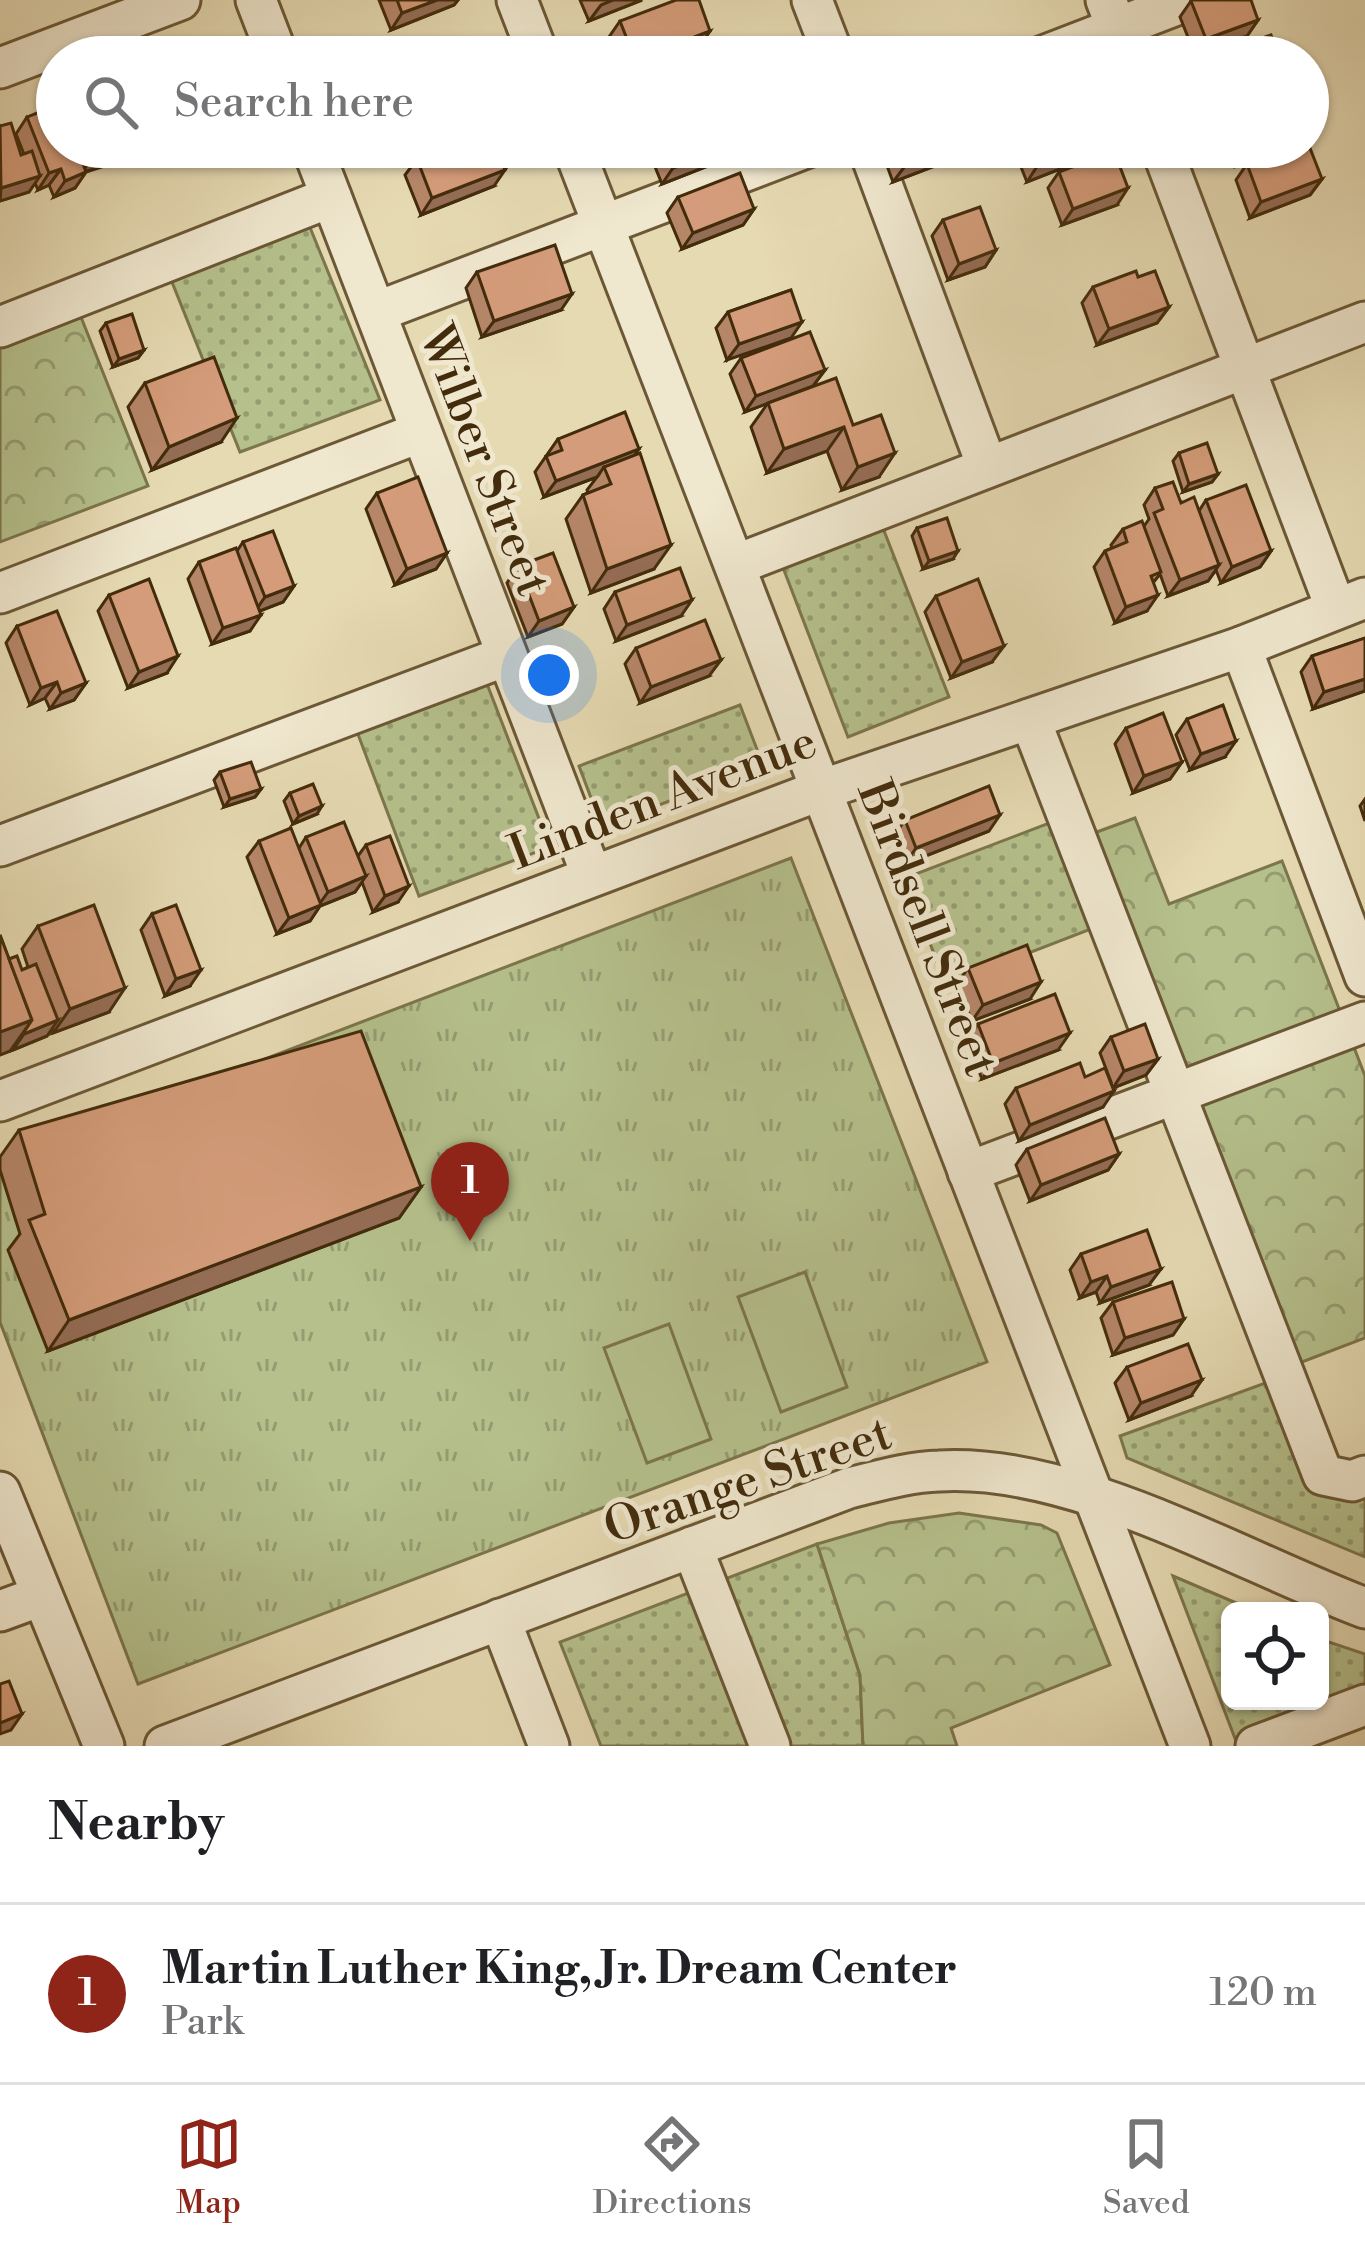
<!DOCTYPE html>
<html lang="en">
<head>
<meta charset="utf-8">
<style>
	body { margin:0; font-family:"Libre Bodoni",serif; background:#f6f6f6; color:#202124 }
	.controls { position:absolute; right:36px; bottom:36px; display:grid; overflow:hidden; border-radius:18px; box-shadow:0 3px 9px #0004 }
	.controls button { width:108px; height:108px; display:grid; place-items:center; padding:0; border:0; border-bottom:3px solid #e0e0e0; background:#fff; color:#202124; font:60px sans-serif }
	.you { position:absolute; left:549px; top:675px; width:42px; height:42px; margin:-30px; border:9px solid #fff; border-radius:50%; background:#1a73e8; box-shadow:0 0 0 18px #1a73e833 }
	.badge { display:grid; place-items:center; width:78px; height:78px; border-radius:50%; background:#8f2418; color:#fff; font-size:39px; font-weight:700 }
	.pin { position:absolute; translate:-50% -99px; filter:drop-shadow(0 3px 6px #0008) }
	.pin::after { content:''; position:absolute; top:63px; width:42px; height:36px; background:inherit; clip-path:polygon(0 0,100% 0,50% 100%) }
	.list { margin:0; padding:0; list-style:none }
	h2 { display:flex; justify-content:space-between; align-items:center; height:156px; margin:0; padding:0 48px; font-size:51px }
	h2 small { font-size:39px; font-weight:400; color:#757577 }
	.list li { display:grid; grid-template-columns:78px 1fr auto; gap:36px; align-items:center; box-sizing:border-box; height:180px; padding:0 48px; border-top:3px solid #e0e0e0 }
	.list b { display:block; font-size:45px; white-space:nowrap }
	.list p { margin:0; font-size:39px; white-space:nowrap; color:#757577 }
	.list em { font-size:39px; font-style:normal; color:#757577 }
	.icon { flex:none; width:66px; height:66px; fill:none; stroke:currentColor; stroke-width:2; stroke-linecap:round; stroke-linejoin:round }
	.map { position:relative; flex:none; width:1365px; height:1746px; overflow:hidden }
	.search { position:absolute; background:#fff; box-shadow:0 3px 9px #0004; left:36px; right:36px; top:36px; height:132px; display:flex; align-items:center; gap:30px; box-sizing:border-box; padding:0 42px; border-radius:66px; color:#757577; font-size:45px }
	.sheet { height:336px; background:#fff }
	nav { display:flex; justify-content:space-around; align-items:center; box-sizing:border-box; height:168px; border-top:3px solid #e0e0e0; background:#fff; font-size:33px; color:#757577 }
	nav a { display:grid; justify-items:center; gap:6px }
	nav .on { color:#8f2418 }
	.map>svg:first-child { display:block }
</style>
</head>
<body>
<div class="map">
<svg width="1365" height="1746" viewBox="0 0 1365 1746">
	<defs>
		<pattern id="grass-dots" width="8" height="8" patternUnits="userSpaceOnUse" patternTransform="scale(3)"><rect width="8" height="8" fill="#b5c08c"/><path d="M2 2h.1M6 6h.1" fill="none" stroke="#959c71" stroke-width="1.8" stroke-linecap="round"/></pattern>
		<pattern id="forest-crowns" width="20" height="18" patternUnits="userSpaceOnUse" patternTransform="scale(3)"><rect width="20" height="18" fill="#b5c08c"/><path d="M2 6a3 3 0 1 1 6 0M12 15a3 3 0 1 1 6 0" fill="none" stroke="#959c71"/></pattern>
		<pattern id="park-tufts" width="24" height="20" patternUnits="userSpaceOnUse" patternTransform="scale(3)"><rect width="24" height="20" fill="#b5c08c"/><path d="M3 7l-1-3M5 7V3M7 7l1-3M15 17l-1-3M17 17v-4M19 17l1-3" fill="none" stroke="#959c71"/></pattern>
	</defs>
	<rect width="100%" height="100%" fill="#e6dab3"/>
	<filter id="stains"><feTurbulence type="fractalNoise" baseFrequency=".00167" numOctaves="4"/><feColorMatrix values="0 0 0 0 .2 0 0 0 0 .09 0 0 0 0 .02 0 0 0 .5 -.17"/></filter>
	<radialGradient id="worn" r=".72"><stop offset=".6" stop-color="#630" stop-opacity="0"/><stop offset="1" stop-color="#630" stop-opacity=".3"/></radialGradient>
	<g fill="url(#grass-dots)" stroke="#7c764c" stroke-width="3">
		<polygon points="307,220 380,400 240,452 168,272"/>
		<polygon points="879,518 949,697 848,737 779,557"/>
		<polygon points="482,671 550,847 419,896 353,721"/>
		<polygon points="740,705 763,765 602,827 579,766"/>
		<polygon points="1060,819 1104,924 946,985 905,878"/>
		<polygon points="1279,1378 1314,1478 1365,1488 1365,1557 1127,1458 1120,1436"/>
		<polygon points="817,1544 860,1675 863,1746 601,1746 560,1642"/>
		<polygon points="1173,1576 1255,1611 1230,1611 1230,1701 1320,1701 1320,1639 1365,1654 1365,1693 1236,1741"/>
	</g>
	<g fill="url(#forest-crowns)" stroke="#7c764c" stroke-width="3">
		<polygon points="77,307 148,486 0,542 0,338"/>
		<polygon points="1135,818 1169,904 1282,861 1365,1076 1365,1338 1294,1365 1086,836"/>
		<polygon points="959,1513 1041,1525 1057,1533 1110,1665 951,1728 957,1746 863,1746 860,1675 817,1544 889,1523"/>
	</g>
	<polygon fill="url(#park-tufts)" stroke="#7c764c" stroke-width="3" points="791,858 987,1362 138,1684 0,1322 0,1160"/>
	<g fill="#b5c08c" stroke="#7c764c" stroke-width="3">
		<polygon points="805,1272 847,1387 781,1412 738,1297"/>
		<polygon points="669,1324 711,1439 647,1463 604,1348"/>
	</g>
	<g fill="none" stroke-linecap="round" stroke-linejoin="round">
		<defs>
			<g id="minor">
				<polyline points="256,0 278,57"/>
				<polyline points="517,0 539,57"/>
				<polyline points="812,0 834,57"/>
				<polyline points="1106,0 1128,57"/>
				<polyline points="1041,57 1189,0"/>
				<polyline points="0,68 180,0"/>
				<polyline points="312,147 592,876"/>
				<polyline points="573,147 1190,1746"/>
				<polyline points="868,147 987,466"/>
				<polyline points="1161,147 1336,609"/>
				<polyline points="376,312 808,147"/>
				<polyline points="0,327 331,197"/>
				<polyline points="735,565 1365,322"/>
				<polyline points="0,593 421,432"/>
				<polyline points="1241,647 1365,976"/>
				<polyline points="1030,719 1323,1475 1352,1481 1365,1476"/>
				<polyline points="0,846 506,656"/>
				<polyline points="0,1101 821,790 1241,647 1365,598"/>
				<polyline points="968,1172 1365,1022"/>
				<polyline points="0,1492 104,1746"/>
				<polyline points="692,1547 770,1746"/>
				<polyline points="0,1611 41,1596"/>
				<polyline points="500,1619 549,1746"/>
				<path d="M 165,1746 L 849,1488 C 878,1481 908,1472 939,1471 C 1075,1463 1238,1560 1365,1608"/>
				<polyline points="1256,1746 1365,1705"/>
			</g>
		</defs>
		<use href="#minor" stroke="#6c5836" stroke-width="45"/>
		<use href="#minor" stroke="#efe7ce" stroke-width="39"/>
	</g>
	<g fill="#b68669" stroke="#432c0c" stroke-width="3">
		<polygon points="379,0 458,0 454,5 391,30"/>
		<polygon points="580,0 642,0 589,21"/>
		<polygon points="1191,1 1258,20 1247,36 1195,55 1180,17"/>
		<polygon points="620,21 710,31 699,47 673,57 616,57 609,37"/>
		<polygon points="27,117 57,147 130,147 120,161 86,172 75,188 54,197 49,185 38,190 35,183 29,192 0,201 0,126 21,155 24,154 16,134"/>
		<polygon points="647,147 728,147 718,162 662,184"/>
		<polygon points="886,147 961,147 953,159 893,182 882,152"/>
		<polygon points="1013,147 1103,147 1098,154 1027,182"/>
		<polygon points="1231,147 1286,147 1284,150 1237,166"/>
		<polygon points="417,159 494,186 421,215 405,175"/>
		<polygon points="1247,164 1322,179 1310,195 1250,218 1236,180"/>
		<polygon points="1059,172 1117,205 1062,225 1048,188"/>
		<polygon points="678,197 754,209 743,225 682,249 667,213"/>
		<polygon points="943,220 996,250 985,267 948,280 932,236"/>
		<polygon points="477,272 561,310 482,337 466,288"/>
		<polygon points="1138,277 1169,307 1157,323 1097,345 1082,303 1093,287"/>
		<polygon points="791,290 727,360 716,328 728,312"/>
		<polygon points="106,323 144,350 138,358 113,367 100,331"/>
		<polygon points="741,358 825,370 813,386 745,412 730,374"/>
		<polygon points="145,383 221,442 152,470 128,407"/>
		<polygon points="768,403 853,425 879,477 842,490 827,451 767,473 751,427"/>
		<polygon points="558,439 635,455 654,569 591,593 566,519 583,495 588,493 587,490 597,477 544,497 535,472"/>
		<polygon points="1179,453 1218,474 1212,482 1183,492 1173,461"/>
		<polygon points="1155,488 1199,511 1206,500 1271,551 1260,567 1221,583 1216,570 1208,581 1168,596 1160,574 1153,583 1147,611 1115,623 1094,567 1105,551 1112,548 1111,545 1123,529 1144,526 1149,519 1144,505"/>
		<polygon points="377,493 447,553 436,569 395,585 366,509"/>
		<polygon points="917,528 953,559 923,569 912,536"/>
		<polygon points="243,542 294,586 283,602 260,611 250,631 212,644 188,579 199,562 237,551"/>
		<polygon points="518,566 574,607 562,624 528,637 507,583"/>
		<polygon points="615,592 681,616 616,641 604,609"/>
		<polygon points="109,595 167,673 128,688 98,611"/>
		<polygon points="936,596 992,662 951,678 925,612"/>
		<polygon points="17,626 86,683 74,700 50,709 45,698 30,705 6,643"/>
		<polygon points="1365,638 1365,691 1313,709 1301,672 1312,656"/>
		<polygon points="636,648 709,676 640,703 625,664"/>
		<polygon points="1187,719 1225,757 1190,770 1176,735"/>
		<polygon points="1126,728 1182,762 1170,779 1133,793 1115,744"/>
		<polygon points="220,772 261,789 255,797 224,807 214,780"/>
		<polygon points="290,793 317,814 293,824 284,801"/>
		<polygon points="1365,799 1365,821 1360,806"/>
		<polygon points="905,820 989,831 905,864 894,836"/>
		<polygon points="306,837 358,856 366,845 398,902 373,912 362,882 355,892 320,906 310,921 277,934 247,857 259,841 299,848"/>
		<polygon points="152,914 190,986 165,996 141,930"/>
		<polygon points="38,926 109,1012 53,1033 52,1029 47,1036 13,1050 12,1048 10,1051 0,1055 0,935 9,959 22,970 28,967 22,949"/>
		<polygon points="968,968 1030,999 972,1021 957,984"/>
		<polygon points="978,1024 1058,1050 982,1079 967,1040"/>
		<polygon points="1111,1037 1158,1059 1146,1075 1113,1088 1103,1107 1019,1141 1005,1104 1016,1088 1111,1082 1100,1053"/>
		<polygon points="19,1130 421,1187 399,1218 48,1351 8,1250 20,1234 0,1170 0,1157"/>
		<polygon points="1027,1149 1119,1154 1108,1170 1030,1201 1016,1165"/>
		<polygon points="1081,1254 1149,1285 1100,1303 1096,1292 1080,1298 1070,1270"/>
		<polygon points="1113,1302 1184,1319 1173,1335 1113,1355 1101,1318"/>
		<polygon points="1127,1367 1191,1396 1129,1420 1115,1383"/>
	</g>
	<g fill="#946d55" stroke="#432c0c" stroke-width="3">
		<polygon points="437,0 458,0 454,5 391,30 402,13"/>
		<polygon points="613,0 642,0 589,21 601,5"/>
		<polygon points="1258,20 1247,36 1195,55 1206,39"/>
		<polygon points="710,31 699,47 673,57 642,57"/>
		<polygon points="125,147 130,147 120,161 81,173 93,157"/>
		<polygon points="725,147 728,147 718,162 662,184 673,168"/>
		<polygon points="952,147 961,147 953,159 893,182 905,166"/>
		<polygon points="1086,147 1103,147 1098,154 1027,182 1038,165"/>
		<polygon points="1256,147 1286,147 1284,150 1237,166 1248,150"/>
		<polygon points="61,169 49,185 38,190 49,173"/>
		<polygon points="505,170 494,186 421,215 432,198"/>
		<polygon points="86,172 75,188 54,197 65,181"/>
		<polygon points="40,176 29,192 0,201 1,188"/>
		<polygon points="1322,179 1310,195 1250,218 1261,202"/>
		<polygon points="1128,188 1117,205 1062,225 1073,209"/>
		<polygon points="754,209 743,225 682,249 693,233"/>
		<polygon points="996,250 985,267 948,280 959,264"/>
		<polygon points="572,294 561,310 482,337 494,321"/>
		<polygon points="1169,307 1157,323 1097,345 1109,329"/>
		<polygon points="802,322 791,338 727,360 739,344"/>
		<polygon points="144,350 138,358 113,367 119,359"/>
		<polygon points="825,370 813,386 745,412 756,396"/>
		<polygon points="237,418 221,442 152,470 169,447"/>
		<polygon points="844,427 827,451 767,473 784,449"/>
		<polygon points="639,449 628,465 604,467 597,477 544,497 556,481"/>
		<polygon points="895,453 879,477 842,490 858,467"/>
		<polygon points="1218,474 1212,482 1183,492 1189,484"/>
		<polygon points="671,545 654,569 591,593 607,569"/>
		<polygon points="958,551 953,559 923,569 929,561"/>
		<polygon points="1271,551 1260,567 1221,583 1232,567"/>
		<polygon points="447,553 436,569 395,585 407,569"/>
		<polygon points="1219,565 1208,581 1168,596 1180,580"/>
		<polygon points="294,586 283,602 254,613 265,597"/>
		<polygon points="1158,595 1147,611 1115,623 1126,607"/>
		<polygon points="692,600 681,616 616,641 627,625"/>
		<polygon points="574,607 562,624 528,637 539,621"/>
		<polygon points="261,615 250,631 212,644 223,628"/>
		<polygon points="1004,646 992,662 951,678 962,662"/>
		<polygon points="178,656 167,673 128,688 139,672"/>
		<polygon points="721,660 709,676 640,703 651,687"/>
		<polygon points="1365,679 1365,691 1313,709 1324,692"/>
		<polygon points="57,682 45,698 30,705 41,688"/>
		<polygon points="86,683 74,700 50,709 61,693"/>
		<polygon points="1236,741 1225,757 1190,770 1201,754"/>
		<polygon points="1182,762 1170,779 1133,793 1144,776"/>
		<polygon points="261,789 255,797 224,807 230,799"/>
		<polygon points="322,806 317,814 293,824 299,816"/>
		<polygon points="1000,815 989,831 905,864 916,848"/>
		<polygon points="366,876 355,892 320,906 310,921 277,934 289,918 318,906 328,892"/>
		<polygon points="409,886 398,902 373,912 385,896"/>
		<polygon points="201,970 190,986 165,996 176,979"/>
		<polygon points="1041,982 1030,999 972,1021 983,1005"/>
		<polygon points="125,988 109,1012 53,1033 70,1009"/>
		<polygon points="32,1020 10,1051 0,1055 0,1032"/>
		<polygon points="58,1020 47,1036 13,1050 24,1034"/>
		<polygon points="1070,1033 1058,1050 982,1079 993,1063"/>
		<polygon points="1158,1059 1146,1075 1113,1088 1124,1071"/>
		<polygon points="1114,1091 1103,1107 1019,1141 1030,1125"/>
		<polygon points="1119,1154 1108,1170 1030,1201 1041,1185"/>
		<polygon points="421,1187 399,1218 48,1351 69,1320"/>
		<polygon points="1161,1269 1149,1285 1100,1303 1111,1287"/>
		<polygon points="1107,1276 1096,1292 1080,1298 1091,1282"/>
		<polygon points="1184,1319 1173,1335 1113,1355 1125,1338"/>
		<polygon points="1202,1380 1191,1396 1129,1420 1141,1403"/>
		<polygon points="22,1714 11,1730 0,1734 0,1723"/>
	</g>
	<g fill="#d49c7a" stroke="#432c0c" stroke-width="3">
		<polygon points="397,0 437,0 402,13"/>
		<polygon points="676,0 699,0 710,31 642,57 634,57 620,21"/>
		<polygon points="1193,0 1251,0 1258,20 1206,39 1191,1"/>
		<polygon points="1271,35 1278,57 1213,57 1212,55"/>
		<polygon points="1070,47 1074,57 1045,57"/>
		<polygon points="1308,80 1318,105 1308,108"/>
		<polygon points="57,105 57,147 77,147 86,172 65,181 61,169 49,173 27,117"/>
		<polygon points="11,123 21,155 32,151 40,176 1,188 0,126"/>
		<polygon points="1308,143 1322,179 1261,202 1247,164 1293,147 1308,147"/>
		<polygon points="90,147 125,147 93,157"/>
		<polygon points="448,147 496,147 505,170 432,198 417,159"/>
		<polygon points="665,147 725,147 673,168"/>
		<polygon points="897,147 952,147 905,166"/>
		<polygon points="1031,147 1086,147 1038,165"/>
		<polygon points="1114,151 1128,188 1073,209 1059,172"/>
		<polygon points="740,173 754,209 693,233 678,197"/>
		<polygon points="980,207 996,250 959,264 943,220"/>
		<polygon points="555,245 572,294 494,321 477,272"/>
		<polygon points="1136,271 1138,277 1155,271 1169,307 1109,329 1093,287"/>
		<polygon points="791,290 802,322 739,344 728,312"/>
		<polygon points="132,314 144,350 119,359 106,323"/>
		<polygon points="810,332 825,370 756,396 741,358"/>
		<polygon points="214,357 237,418 169,447 145,383"/>
		<polygon points="836,378 853,425 881,415 895,453 858,467 844,427 784,449 768,403"/>
		<polygon points="625,412 639,449 556,481 546,456 562,450 558,439"/>
		<polygon points="1207,443 1218,474 1189,484 1179,453"/>
		<polygon points="640,453 671,545 607,569 583,495 611,484 604,467"/>
		<polygon points="418,477 447,553 407,569 377,493"/>
		<polygon points="1173,482 1181,503 1194,497 1219,565 1180,580 1154,513 1163,509 1155,488"/>
		<polygon points="1246,485 1271,551 1232,567 1206,500"/>
		<polygon points="947,518 958,551 929,561 917,528"/>
		<polygon points="1142,521 1161,572 1151,576 1158,595 1126,607 1105,551 1127,542 1123,529"/>
		<polygon points="273,531 294,586 265,597 243,542"/>
		<polygon points="236,548 261,615 223,628 199,562"/>
		<polygon points="553,553 574,607 539,621 518,566"/>
		<polygon points="680,568 692,600 627,625 615,592"/>
		<polygon points="149,579 178,656 139,672 109,595"/>
		<polygon points="978,579 1004,646 962,662 936,596"/>
		<polygon points="57,611 86,683 61,693 57,682 41,688 17,626"/>
		<polygon points="705,620 721,660 651,687 636,648"/>
		<polygon points="1365,638 1365,679 1324,692 1312,656"/>
		<polygon points="1223,705 1236,741 1201,754 1187,719"/>
		<polygon points="1163,713 1182,762 1144,776 1126,728"/>
		<polygon points="251,762 261,789 230,799 220,772"/>
		<polygon points="313,784 322,806 299,816 290,793"/>
		<polygon points="989,786 1000,815 916,848 905,820"/>
		<polygon points="344,822 366,876 328,892 306,837"/>
		<polygon points="291,828 321,905 289,918 259,841"/>
		<polygon points="390,836 409,886 385,896 366,845"/>
		<polygon points="94,905 125,988 70,1009 38,926"/>
		<polygon points="176,905 201,970 176,979 152,914"/>
		<polygon points="0,935 32,1020 0,1032"/>
		<polygon points="1027,945 1041,982 983,1005 968,968"/>
		<polygon points="17,956 22,970 36,964 58,1020 24,1034 24,1032 32,1020 9,959"/>
		<polygon points="1055,994 1070,1033 993,1063 978,1024"/>
		<polygon points="1145,1024 1158,1059 1124,1071 1111,1037"/>
		<polygon points="361,1031 421,1187 69,1320 29,1220 45,1214 19,1130"/>
		<polygon points="1080,1063 1085,1077 1105,1068 1114,1091 1030,1125 1016,1088"/>
		<polygon points="1105,1118 1119,1154 1041,1185 1027,1149"/>
		<polygon points="1147,1230 1161,1269 1111,1287 1107,1276 1091,1282 1081,1254"/>
		<polygon points="1172,1282 1184,1319 1125,1338 1113,1302"/>
		<polygon points="1188,1344 1202,1380 1141,1403 1127,1367"/>
		<polygon points="9,1681 22,1714 0,1723 0,1684"/>
	</g>
	<g text-anchor="middle" stroke-width="10" stroke-linejoin="round" paint-order="stroke">
		<g font-size="48" fill="#432c0c" stroke="#efe7ce">
			<text transform="translate(486 460) rotate(69)" y="17">Wilber Street</text>
			<text transform="translate(662 796) rotate(-21)" y="17">Linden Avenue</text>
			<text transform="translate(929 928) rotate(69)" y="17">Birdsell Street</text>
			<text transform="translate(747 1479) rotate(-19)" y="17">Orange Street</text>
		</g>
	</g>
	<rect width="100%" height="100%" filter="url(#stains)"/>
	<rect width="100%" height="100%" fill="url(#worn)"/>
</svg>
<div class="controls">
<button><svg class="icon" aria-label="locate" viewBox="0 0 24 24"><circle cx="12" cy="12" r="6"/><path d="M12 2v4M12 18v4M2 12h4M18 12h4"/></svg></button>
</div>
<div class="you"></div>
<div class="pin badge" style="left:470px;top:1241px">1</div>
<div class="search"><svg class="icon" aria-label="search" viewBox="0 0 24 24"><circle cx="10" cy="10" r="6"/><path d="M15 15l6 6"/></svg>Search here</div>
</div>
<section class="sheet">
<h2>Nearby<small></small></h2>
<ul class="list">
<li><span class="badge">1</span><div><b>Martin Luther King, Jr. Dream Center</b><p>Park</p></div><em>120 m</em></li>
</ul>
</section>
<nav>
<a class="on"><svg class="icon" aria-label="map" viewBox="0 0 24 24"><path d="M3 6l6-2 6 2 6-2v14l-6 2-6-2-6 2zM9 4v14M15 6v14"/></svg>Map</a>
<a><svg class="icon" aria-label="directions" viewBox="0 0 24 24"><path d="M12 3l9 9-9 9-9-9zM9 14v-3h6M13 9l2 2-2 2"/></svg>Directions</a>
<a><svg class="icon" aria-label="saved" viewBox="0 0 24 24"><path d="M7 4h10v16l-5-4-5 4z"/></svg>Saved</a>
</nav>
</body>
</html>
